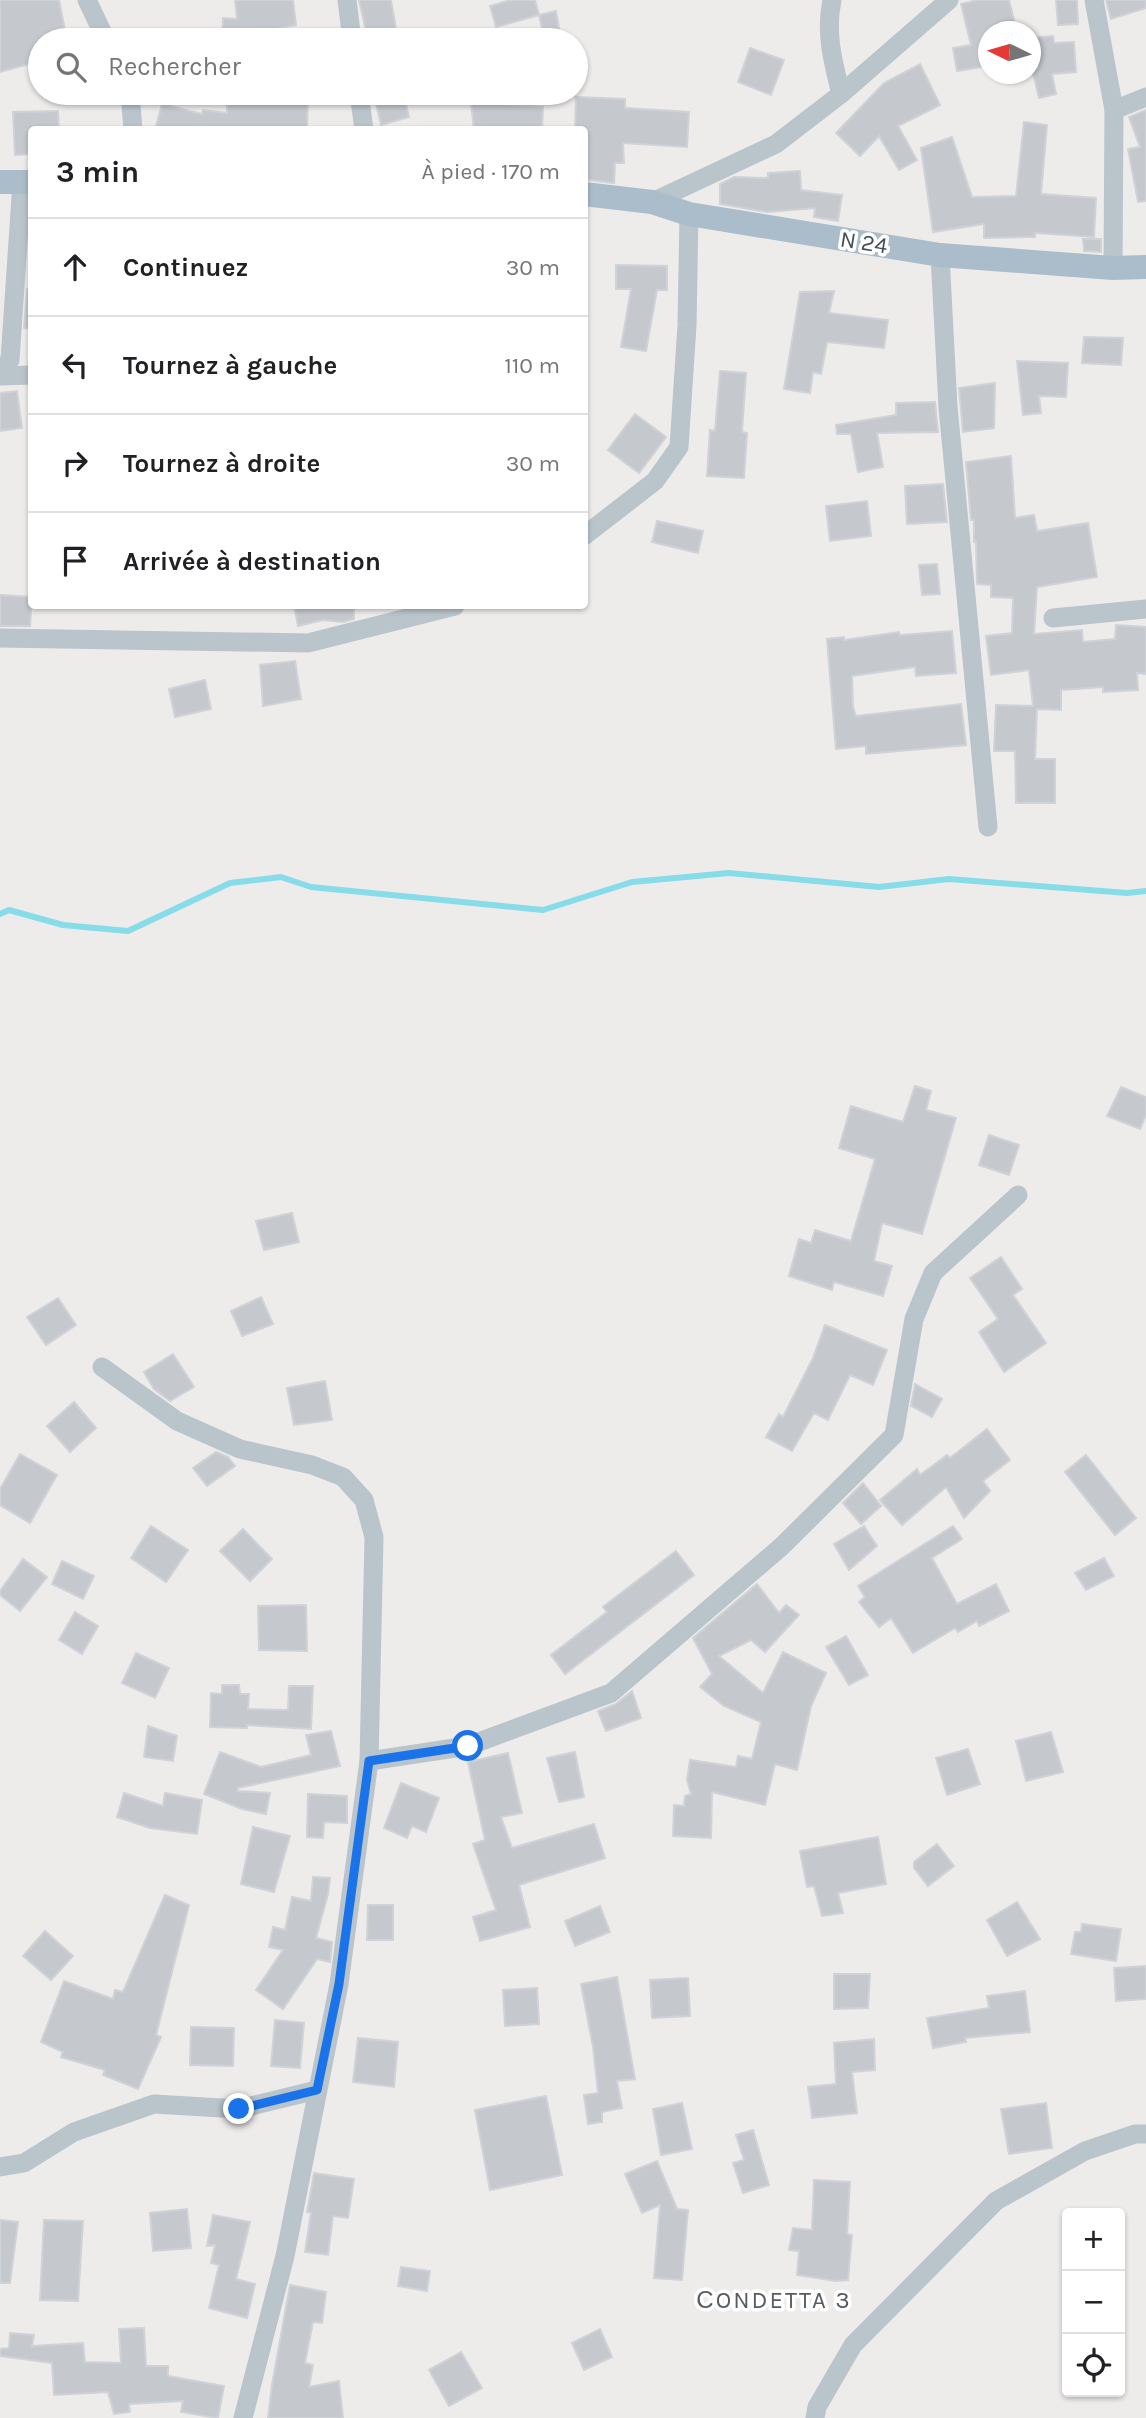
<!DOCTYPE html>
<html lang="fr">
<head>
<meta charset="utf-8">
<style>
	body { margin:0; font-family:Karla,sans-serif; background:#f2f2f2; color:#202124 }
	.controls { position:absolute; right:21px; bottom:21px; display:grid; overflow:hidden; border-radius:7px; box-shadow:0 2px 5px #0004 }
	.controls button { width:63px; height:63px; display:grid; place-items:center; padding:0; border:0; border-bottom:2px solid #e0e0e0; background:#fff; color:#202124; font:35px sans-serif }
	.compass { position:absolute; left:978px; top:21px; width:63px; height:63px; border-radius:50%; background:#fff; box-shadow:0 2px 5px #0004; rotate:275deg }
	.stop { position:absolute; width:21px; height:21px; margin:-16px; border:5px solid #1a73e8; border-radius:50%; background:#fff }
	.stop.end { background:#1a73e8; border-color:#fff; box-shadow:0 2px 7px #0008 }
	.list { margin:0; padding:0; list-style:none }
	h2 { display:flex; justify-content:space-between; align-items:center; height:91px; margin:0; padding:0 28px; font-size:30px }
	h2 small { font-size:23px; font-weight:400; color:#757577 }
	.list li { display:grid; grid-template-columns:46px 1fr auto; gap:21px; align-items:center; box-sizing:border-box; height:98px; padding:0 28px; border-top:2px solid #e0e0e0 }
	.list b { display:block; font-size:26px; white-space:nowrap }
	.list em { font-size:23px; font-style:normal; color:#757577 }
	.icon { flex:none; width:38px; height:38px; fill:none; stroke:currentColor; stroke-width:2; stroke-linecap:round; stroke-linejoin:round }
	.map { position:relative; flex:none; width:1146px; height:2418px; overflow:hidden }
	.search { position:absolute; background:#fff; box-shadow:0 2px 5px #0004; left:28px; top:28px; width:560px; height:77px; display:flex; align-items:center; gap:18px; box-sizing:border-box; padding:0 24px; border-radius:38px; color:#757577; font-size:26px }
	.panel { position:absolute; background:#fff; box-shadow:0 2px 5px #0004; left:28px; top:126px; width:560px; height:483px; border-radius:7px }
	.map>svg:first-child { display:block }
</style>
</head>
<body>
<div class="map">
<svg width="1146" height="2418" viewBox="0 0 1146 2418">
	<rect width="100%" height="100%" fill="#eeebeb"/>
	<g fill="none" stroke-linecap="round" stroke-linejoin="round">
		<polyline stroke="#87dce9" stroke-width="6" points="0,914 9,910 63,925 128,931 230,883 281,877 311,887 543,910 632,882 729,873 879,887 949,879 1127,893 1146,891"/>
	</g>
	<g fill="#c5c9ce" stroke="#cfd2d7" stroke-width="2">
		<polygon points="0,0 59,0 67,40 40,40 40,61 0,72"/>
		<polygon points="235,0 293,0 296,25 270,30 269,40 222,40 223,18 237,19"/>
		<polygon points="359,0 391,0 398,40 368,40"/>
		<polygon points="511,0 535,0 539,15 556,11 560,33 544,37 539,15 496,27 490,6"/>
		<polygon points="977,0 1009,0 1016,28 989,32 989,66 957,71 953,48 971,45 961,4"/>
		<polygon points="1056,0 1077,0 1078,24 1058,25"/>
		<polygon points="1106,0 1146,0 1146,8 1111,19"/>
		<polygon points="1053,36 1054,43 1074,42 1076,72 1052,74 1056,94 1039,98 1032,69 1031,38"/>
		<polygon points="750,48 784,60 771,95 738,82"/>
		<polygon points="920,64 940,105 898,126 917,160 899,170 879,136 860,156 836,133 884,83"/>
		<polygon points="227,93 308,93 307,130 155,130 162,104 202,114 203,110 227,113"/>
		<polygon points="404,96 409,117 381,125 376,103"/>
		<polygon points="576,97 625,99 625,108 689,112 687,147 623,143 624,163 615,163 614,183 584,179 584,130 575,130"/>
		<polygon points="510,99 511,105 543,107 542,130 474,130 471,103"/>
		<polygon points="1146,110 1146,201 1138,202 1128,149 1140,147 1129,117"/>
		<polygon points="58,111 59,130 32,130 32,154 15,155 13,112"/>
		<polygon points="1024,122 1047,125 1041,194 1096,198 1094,237 1035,233 1035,237 984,238 984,224 933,232 921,148 952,137 972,197 1016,196"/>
		<polygon points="800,171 801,190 842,195 838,221 814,217 815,208 767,212 720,204 720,184 734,177 768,178 768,173"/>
		<polygon points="1083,239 1101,239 1101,252 1084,251"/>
		<polygon points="616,265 667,266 667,290 657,290 646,351 621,347 631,289 616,289"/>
		<polygon points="27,289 32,289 32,329 24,328"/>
		<polygon points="834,291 829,313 888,320 884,348 827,342 821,374 813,372 810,393 784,389 800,292"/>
		<polygon points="1084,337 1123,338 1121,365 1082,363"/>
		<polygon points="1017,361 1068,363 1066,397 1039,396 1041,413 1023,415"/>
		<polygon points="720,371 746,373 742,432 747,433 744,478 707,476 710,430 715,431"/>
		<polygon points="995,383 994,428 963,432 959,388"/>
		<polygon points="17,391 22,428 0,431 0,393"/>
		<polygon points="935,402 938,432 877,433 883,467 858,472 851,434 837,434 836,425 896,415 896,403"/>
		<polygon points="635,414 666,437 639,473 608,450"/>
		<polygon points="1011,456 1015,518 1034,515 1037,531 1088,523 1097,577 1037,587 1034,634 1082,630 1083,642 1115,639 1116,625 1146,627 1146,674 1137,673 1138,690 1103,692 1103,687 1061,690 1061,710 1037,709 1035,759 1055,759 1055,803 1016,803 1015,751 994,751 996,705 1033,706 1029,670 991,675 986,636 1012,633 1013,598 991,597 991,585 977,584 976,541 974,542 974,520 971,520 966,462"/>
		<polygon points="943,484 947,522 907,524 905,486"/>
		<polygon points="867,501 871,536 830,541 826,506"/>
		<polygon points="657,521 703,531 698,553 652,542"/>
		<polygon points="937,564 940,594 922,595 919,565"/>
		<polygon points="0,595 32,597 30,626 0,626"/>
		<polygon points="294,606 354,606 354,619 343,622 323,620 298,626"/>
		<polygon points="952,631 956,673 916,676 915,667 852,676 853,707 856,716 961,704 966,745 866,754 866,746 836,749 827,639 844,637 844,640 899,632 900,635"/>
		<polygon points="295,661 301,699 263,706 260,665"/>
		<polygon points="205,680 211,709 175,717 169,689"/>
		<polygon points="915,1086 931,1091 926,1110 956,1118 922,1234 882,1223 874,1261 892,1266 883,1296 834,1282 832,1290 789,1276 799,1239 811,1243 815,1230 851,1241 875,1159 839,1148 851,1106 903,1122"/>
		<polygon points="1121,1087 1146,1097 1146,1115 1140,1129 1107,1116"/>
		<polygon points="989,1135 1019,1145 1009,1175 979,1165"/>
		<polygon points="292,1213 299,1242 264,1250 256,1221"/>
		<polygon points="1001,1257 1022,1289 1013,1295 1046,1343 1004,1372 979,1332 998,1319 970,1278"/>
		<polygon points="261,1297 273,1324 242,1336 231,1311"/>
		<polygon points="58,1298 76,1325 46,1345 27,1317"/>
		<polygon points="825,1325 887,1350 873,1385 850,1375 828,1420 814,1413 792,1451 766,1437 779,1414 783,1417 813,1358"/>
		<polygon points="173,1354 194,1387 170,1401 154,1389 144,1372"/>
		<polygon points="325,1381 332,1420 294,1425 287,1388"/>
		<polygon points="915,1384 942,1399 932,1417 911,1406"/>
		<polygon points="74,1402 96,1428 70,1452 47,1426"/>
		<polygon points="987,1429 1010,1460 983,1481 990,1491 964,1518 946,1487 902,1525 880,1500 917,1469 920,1475 947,1455 950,1458"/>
		<polygon points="216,1452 228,1457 235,1466 207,1486 193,1468"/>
		<polygon points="20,1454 57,1475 30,1523 0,1505 0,1489"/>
		<polygon points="1086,1455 1136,1518 1115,1535 1065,1472"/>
		<polygon points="863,1483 881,1506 861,1524 843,1503"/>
		<polygon points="151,1526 188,1550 166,1582 131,1558"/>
		<polygon points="864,1526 877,1546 849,1570 834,1544"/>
		<polygon points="953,1526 962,1539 932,1558 957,1604 996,1584 1009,1611 979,1626 977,1621 958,1632 955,1628 913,1653 891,1618 879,1627 859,1602 865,1597 858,1586"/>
		<polygon points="243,1529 272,1559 250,1581 220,1551"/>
		<polygon points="676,1551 694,1575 565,1674 551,1655 607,1612 603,1607"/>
		<polygon points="1104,1558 1114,1576 1086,1590 1075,1573"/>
		<polygon points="23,1559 47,1577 20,1611 0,1595 0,1591"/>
		<polygon points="62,1561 94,1576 83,1599 52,1584"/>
		<polygon points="757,1584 779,1613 786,1605 799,1615 765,1652 751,1640 719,1656 763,1693 783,1652 826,1673 811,1706 797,1770 775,1764 765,1805 712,1792 711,1838 673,1836 674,1805 684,1806 685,1796 691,1794 687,1780 690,1760 736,1767 738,1756 752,1759 761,1722 724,1706 700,1687 712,1674 693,1638"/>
		<polygon points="306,1605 307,1651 259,1650 258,1606"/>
		<polygon points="75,1612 98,1626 82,1654 59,1640"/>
		<polygon points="846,1636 868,1675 849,1685 826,1647"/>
		<polygon points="136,1653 169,1668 155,1698 122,1683"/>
		<polygon points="222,1685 239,1685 240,1694 249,1694 248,1709 288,1710 289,1686 313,1686 311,1729 247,1725 247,1728 210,1727 211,1693 222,1694"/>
		<polygon points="632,1691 641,1718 606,1731 598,1711 616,1704"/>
		<polygon points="148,1726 177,1736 173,1761 144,1757"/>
		<polygon points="331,1731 340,1766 238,1788 238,1791 270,1793 266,1814 242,1809 204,1794 220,1752 261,1767 311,1755 306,1735"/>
		<polygon points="1051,1732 1063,1772 1026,1781 1016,1741"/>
		<polygon points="968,1749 980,1784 947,1795 936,1758"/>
		<polygon points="575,1752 584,1797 559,1802 547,1758"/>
		<polygon points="508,1753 522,1813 501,1817 512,1848 594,1824 605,1858 519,1885 530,1927 480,1941 473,1917 496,1910 473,1844 485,1840 468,1762"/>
		<polygon points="401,1783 439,1798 426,1832 412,1826 407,1838 384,1828"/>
		<polygon points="124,1793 163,1806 165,1793 202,1800 197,1834 150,1828 117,1817"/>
		<polygon points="308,1794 347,1796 347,1823 324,1822 323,1838 307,1837"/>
		<polygon points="253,1827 290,1836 274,1892 241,1884"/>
		<polygon points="878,1837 886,1884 838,1893 843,1913 822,1916 814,1886 807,1887 800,1851"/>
		<polygon points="937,1844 954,1866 928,1886 914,1868 914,1862"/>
		<polygon points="313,1877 330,1878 328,1894 316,1938 332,1942 330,1962 317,1959 283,2009 256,1990 283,1950 269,1947 273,1927 285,1930 292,1897 311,1901"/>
		<polygon points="165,1895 189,1905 156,2035 161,2037 138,2089 103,2075 105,2070 61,2057 63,2052 41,2042 64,1981 113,1999 115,1990 123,1992"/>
		<polygon points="1017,1902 1040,1939 1007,1956 987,1920"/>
		<polygon points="368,1905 393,1905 393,1940 367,1940"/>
		<polygon points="600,1906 610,1932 575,1946 565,1921"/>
		<polygon points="1082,1924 1121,1929 1116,1961 1071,1954 1075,1932 1081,1932"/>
		<polygon points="45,1931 73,1956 51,1980 23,1956"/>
		<polygon points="1146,1966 1146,1999 1116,2001 1114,1968"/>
		<polygon points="834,1974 870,1974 868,2008 834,2009"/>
		<polygon points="617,1977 635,2079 617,2081 622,2108 602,2112 602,2122 588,2124 584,2095 598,2093 593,2047 581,1984"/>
		<polygon points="688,1978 690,2016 652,2018 650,1980"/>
		<polygon points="537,1988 539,2024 505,2026 503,1990"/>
		<polygon points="1025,1991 1030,2032 965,2038 966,2042 933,2048 927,2018 989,2008 987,1996"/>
		<polygon points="275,2020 304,2023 300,2068 271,2066"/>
		<polygon points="191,2027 234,2028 233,2066 190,2065"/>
		<polygon points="358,2038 398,2042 394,2087 353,2082"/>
		<polygon points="874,2039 875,2070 852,2072 857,2113 812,2118 808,2087 836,2084 834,2043"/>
		<polygon points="546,2096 562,2175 490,2190 475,2110"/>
		<polygon points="682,2103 692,2149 661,2155 653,2109"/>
		<polygon points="1046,2103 1052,2148 1009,2154 1001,2109"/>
		<polygon points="753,2130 769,2185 743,2193 733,2163 744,2160 736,2135"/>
		<polygon points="657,2161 677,2209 688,2210 682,2280 654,2278 660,2205 642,2213 625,2174"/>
		<polygon points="314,2173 354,2179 348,2218 333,2216 328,2255 305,2252 311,2213 307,2212"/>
		<polygon points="814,2180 850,2182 847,2234 852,2235 848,2280 836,2281 797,2275 799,2251 789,2250 793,2228 812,2230"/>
		<polygon points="187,2209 191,2248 153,2251 150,2213"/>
		<polygon points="213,2215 250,2222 236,2279 255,2284 247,2318 209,2308 219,2265 211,2263 215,2245 207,2246"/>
		<polygon points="0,2220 18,2222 10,2283 0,2283"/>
		<polygon points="44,2220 83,2221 78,2301 40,2300"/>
		<polygon points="401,2267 430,2271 427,2291 398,2286"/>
		<polygon points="290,2285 326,2292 322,2323 313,2322 305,2363 313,2365 309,2387 339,2381 343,2418 268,2418 272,2385"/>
		<polygon points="144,2328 146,2366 168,2366 168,2376 224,2386 218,2418 181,2412 183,2401 129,2404 130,2412 114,2414 108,2392 54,2395 52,2363 0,2356 0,2349 9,2348 10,2333 34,2335 32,2346 83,2343 85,2362 121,2363 119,2329"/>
		<polygon points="600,2329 612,2357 584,2370 572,2343"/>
		<polygon points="461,2352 482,2388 449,2406 429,2370"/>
	</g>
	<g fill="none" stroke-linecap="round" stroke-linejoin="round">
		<g stroke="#b9c4cb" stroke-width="19">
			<polyline points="87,0 106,40"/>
			<polyline points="347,0 352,40"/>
			<path d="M 832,0 C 825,33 833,62 841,94"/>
			<polyline points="1094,0 1114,110 1113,268"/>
			<polyline points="130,93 133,130"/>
			<polyline points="359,93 364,130"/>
			<polyline points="1114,110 1146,97"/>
			<polyline points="652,202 776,144 841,94 949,0"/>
			<polyline points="940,255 948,407 988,827"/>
			<polyline points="0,371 10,360 22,182"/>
			<polyline points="0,376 32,375"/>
			<polyline points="584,536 655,481 679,447 687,325 689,214"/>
			<polyline points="1053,618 1146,609"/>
			<polyline points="0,638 308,643 455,606"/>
			<polyline points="102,1367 177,1421 240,1449 312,1465 343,1477 364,1500 374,1537 369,1761 339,1984 285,2256 243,2418"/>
			<polyline points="369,1761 468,1746 611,1693 781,1547 894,1435 914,1319 933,1273 1018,1195"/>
			<polyline points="0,2167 24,2163 74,2132 154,2104 239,2109 317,2090"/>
			<polyline points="815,2418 817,2407 853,2345 996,2201 1085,2151 1135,2134 1146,2134"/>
		</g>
		<g stroke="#abbdca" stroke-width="24">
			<polyline points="0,182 32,182"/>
			<polyline points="584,194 652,202 689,214 940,255 1113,268 1146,267"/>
		</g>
	</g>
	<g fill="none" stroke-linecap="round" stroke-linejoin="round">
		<polyline stroke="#1a73e8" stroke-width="9" points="239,2109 317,2090 339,1984 369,1761 468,1746"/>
	</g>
	<g text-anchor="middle" stroke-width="7" stroke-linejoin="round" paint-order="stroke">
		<g font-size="23" fill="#445058" stroke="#fff">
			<text transform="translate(864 242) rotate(9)" y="8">N 24</text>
		</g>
		<g font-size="24" letter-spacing="2" fill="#585c60" stroke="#fff">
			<text x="774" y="2308">СONDETTA 3</text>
		</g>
	</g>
</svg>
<div class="controls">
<button>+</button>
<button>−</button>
<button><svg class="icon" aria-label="locate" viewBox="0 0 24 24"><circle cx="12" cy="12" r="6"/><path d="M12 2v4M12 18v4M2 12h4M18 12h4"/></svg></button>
</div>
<svg class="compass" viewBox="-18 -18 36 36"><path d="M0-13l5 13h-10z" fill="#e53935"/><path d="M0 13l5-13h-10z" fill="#757577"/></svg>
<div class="stop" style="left:468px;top:1746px"></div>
<div class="stop end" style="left:239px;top:2109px"></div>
<div class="search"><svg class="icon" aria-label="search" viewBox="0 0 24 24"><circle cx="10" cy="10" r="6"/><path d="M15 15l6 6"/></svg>Rechercher</div>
<section class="panel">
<h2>3 min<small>À pied · 170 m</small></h2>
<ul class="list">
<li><svg class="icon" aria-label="ahead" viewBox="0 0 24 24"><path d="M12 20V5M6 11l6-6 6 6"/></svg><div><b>Continuez</b></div><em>30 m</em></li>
<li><svg class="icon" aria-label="left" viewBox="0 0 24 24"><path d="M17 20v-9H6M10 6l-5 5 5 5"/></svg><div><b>Tournez à gauche</b></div><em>110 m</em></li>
<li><svg class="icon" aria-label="right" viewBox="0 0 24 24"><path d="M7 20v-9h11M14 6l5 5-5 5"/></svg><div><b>Tournez à droite</b></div><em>30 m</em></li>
<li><svg class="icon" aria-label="arrive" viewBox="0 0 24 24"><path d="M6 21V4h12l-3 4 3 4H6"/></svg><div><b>Arrivée à destination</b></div></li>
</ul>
</section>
</div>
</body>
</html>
